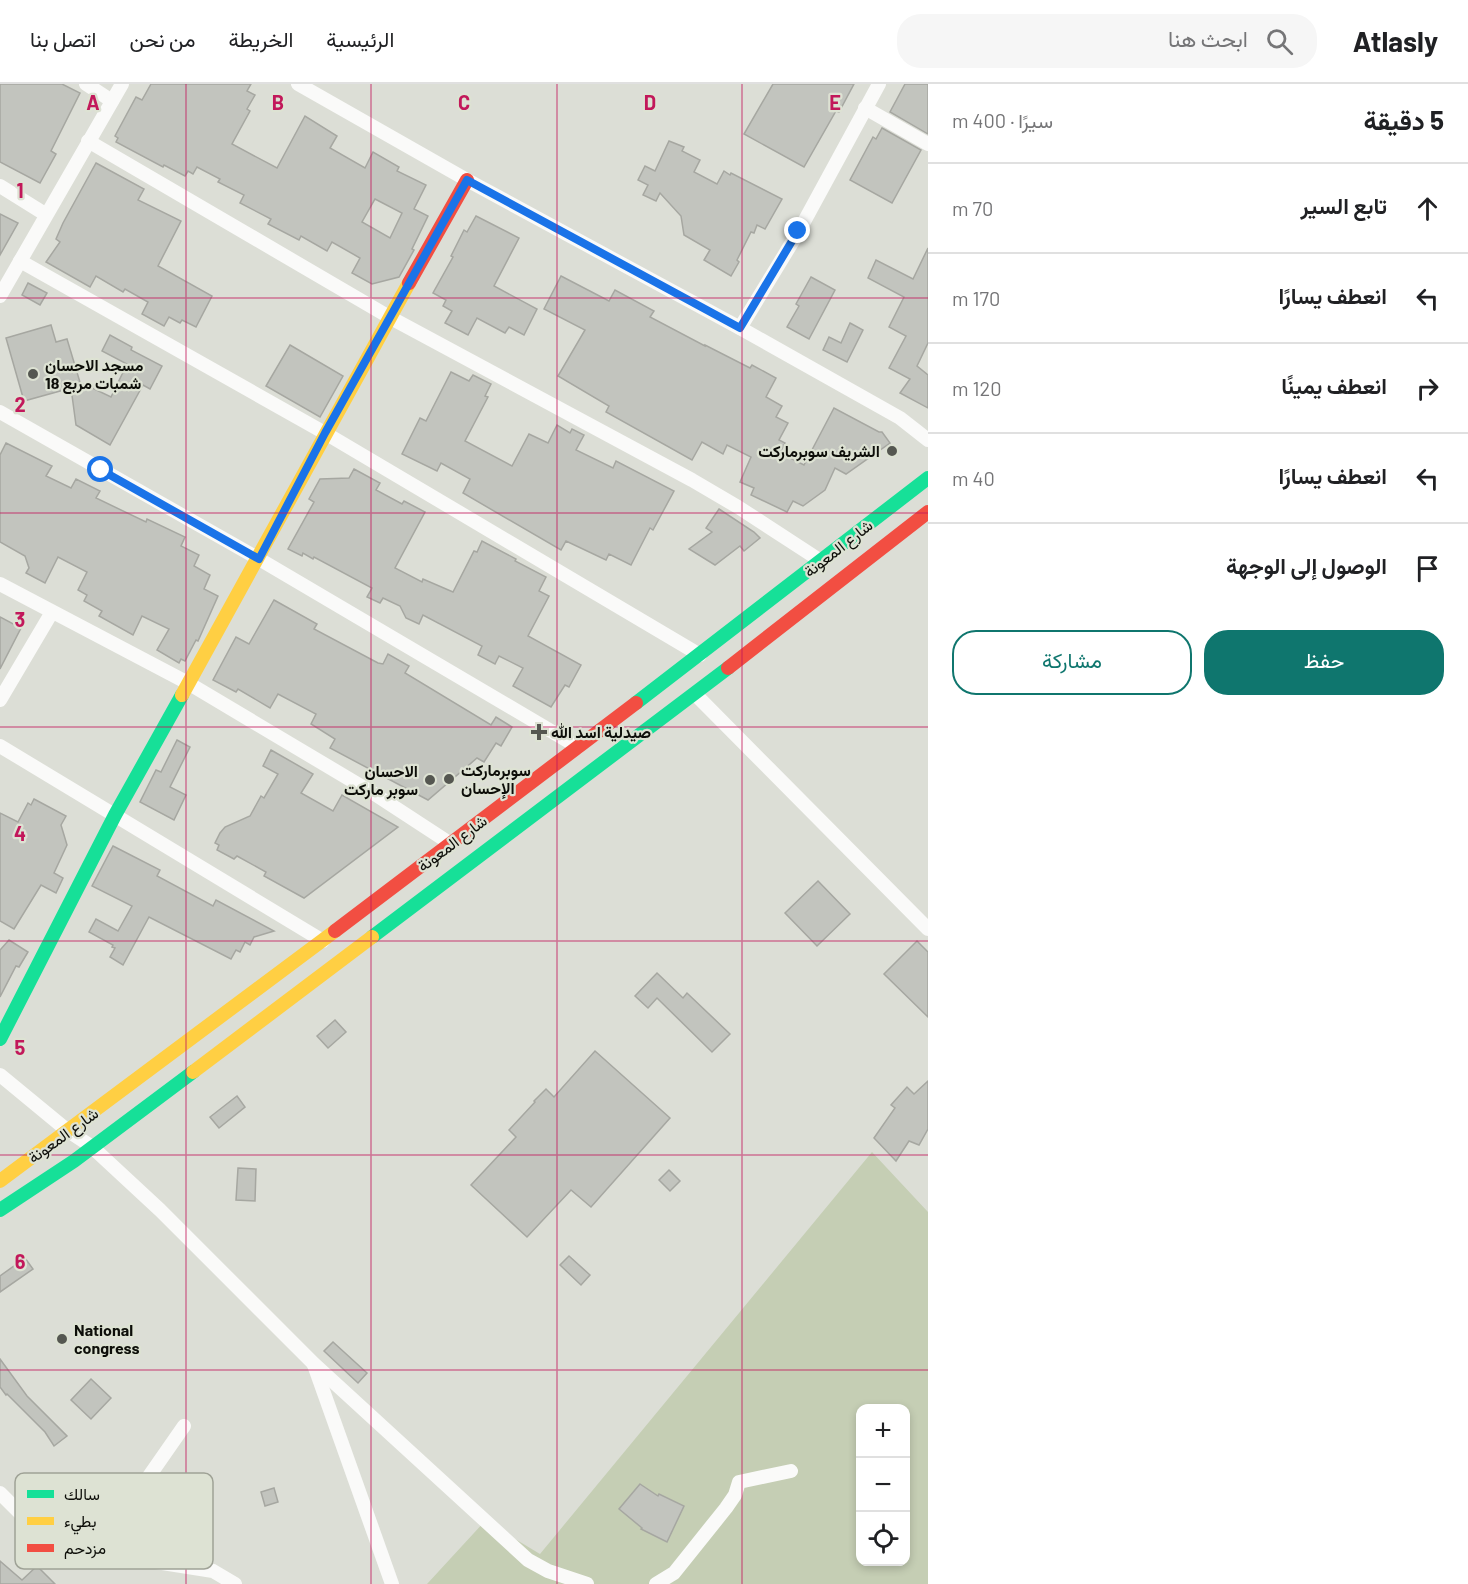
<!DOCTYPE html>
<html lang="ar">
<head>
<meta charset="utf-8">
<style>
	body { margin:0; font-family:Barlow,Vazirmatn,sans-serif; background:#f6f6f6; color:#202124; direction:rtl }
	.controls { position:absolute; right:18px; bottom:18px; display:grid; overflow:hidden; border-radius:12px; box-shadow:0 3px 9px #0003 }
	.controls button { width:54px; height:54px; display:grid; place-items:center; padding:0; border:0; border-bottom:2px solid #e0e0e0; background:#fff; color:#202124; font:30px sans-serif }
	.stop { position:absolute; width:18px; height:18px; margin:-14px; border:4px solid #1a73e8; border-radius:50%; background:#fff }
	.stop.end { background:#1a73e8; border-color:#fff; box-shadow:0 2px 6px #0008 }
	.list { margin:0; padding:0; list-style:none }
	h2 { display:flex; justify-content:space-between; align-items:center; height:78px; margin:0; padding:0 24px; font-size:26px }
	h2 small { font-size:20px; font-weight:400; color:#757577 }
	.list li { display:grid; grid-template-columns:39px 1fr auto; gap:18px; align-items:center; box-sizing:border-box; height:90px; padding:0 24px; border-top:2px solid #e0e0e0 }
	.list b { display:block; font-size:22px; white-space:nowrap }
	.list em { font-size:20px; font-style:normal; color:#757577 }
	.actions { display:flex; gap:12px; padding:18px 24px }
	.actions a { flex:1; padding:14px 0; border:2px solid #0f766e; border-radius:24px; text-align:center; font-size:21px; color:#0f766e }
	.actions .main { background:#0f766e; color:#fff }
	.icon { flex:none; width:33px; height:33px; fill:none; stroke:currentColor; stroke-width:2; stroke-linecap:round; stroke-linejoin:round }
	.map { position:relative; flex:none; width:928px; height:1500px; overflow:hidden; direction:ltr }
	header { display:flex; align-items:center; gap:36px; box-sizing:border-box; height:84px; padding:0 30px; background:#fff; border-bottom:2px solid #e0e0e0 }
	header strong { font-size:28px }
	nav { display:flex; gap:33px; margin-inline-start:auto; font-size:21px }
	.search { width:420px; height:54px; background:#f6f6f6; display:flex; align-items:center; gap:15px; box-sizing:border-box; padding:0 21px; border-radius:24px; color:#757577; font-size:22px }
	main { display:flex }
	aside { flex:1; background:#fff }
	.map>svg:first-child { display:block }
</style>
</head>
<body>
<header>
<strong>Atlasly</strong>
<div class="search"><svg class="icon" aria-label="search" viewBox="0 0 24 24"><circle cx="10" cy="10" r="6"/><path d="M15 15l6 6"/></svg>ابحث هنا</div>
<nav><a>الرئيسية</a><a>الخريطة</a><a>من نحن</a><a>اتصل بنا</a></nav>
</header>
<main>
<aside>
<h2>5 دقيقة<small>سيرًا · 400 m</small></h2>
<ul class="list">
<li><svg class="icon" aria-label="ahead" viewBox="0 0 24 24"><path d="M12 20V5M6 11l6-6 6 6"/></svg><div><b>تابع السير</b></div><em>70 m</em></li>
<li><svg class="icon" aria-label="left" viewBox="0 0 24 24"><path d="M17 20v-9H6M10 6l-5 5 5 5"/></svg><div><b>انعطف يسارًا</b></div><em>170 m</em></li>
<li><svg class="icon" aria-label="right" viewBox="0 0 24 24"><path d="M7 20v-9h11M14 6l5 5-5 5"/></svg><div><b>انعطف يمينًا</b></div><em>120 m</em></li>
<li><svg class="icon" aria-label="left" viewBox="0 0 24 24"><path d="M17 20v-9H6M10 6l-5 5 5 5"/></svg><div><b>انعطف يسارًا</b></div><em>40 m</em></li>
<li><svg class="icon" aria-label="arrive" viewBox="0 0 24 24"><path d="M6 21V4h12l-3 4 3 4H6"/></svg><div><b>الوصول إلى الوجهة</b></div></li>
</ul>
<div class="actions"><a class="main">حفظ</a><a>مشاركة</a></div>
</aside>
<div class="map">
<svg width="928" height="1500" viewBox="0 0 928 1500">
	<rect width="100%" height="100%" fill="#dcded6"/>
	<path fill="#c5ceb4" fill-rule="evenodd" d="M 872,1068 L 928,1128 L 928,1500 L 427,1500 L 485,1437 L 540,1470 ZM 860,1324 L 906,1324 L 906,1478 L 860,1478 Z"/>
	<g fill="#c2c4be" stroke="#a6a7a1" stroke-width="1.5" fill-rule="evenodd">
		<polygon points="0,0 62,0 80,9 51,67 56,70 40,99 0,78"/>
		<path d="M 151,0 L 251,0 L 247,7 L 255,11 L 247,25 L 250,27 L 232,60 L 277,84 L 305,32 L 337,52 L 330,64 L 365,84 L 373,68 L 399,83 L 397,87 L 426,101 L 414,125 L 428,132 L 412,165 L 414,166 L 399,193 L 372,200 L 352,189 L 360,174 L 332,158 L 327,167 L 301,152 L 299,156 L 268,140 L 271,135 L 240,119 L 244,111 L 218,98 L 220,95 L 197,83 L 193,90 L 188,87 L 185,92 L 164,81 L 163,83 L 116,58 L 118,54 L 115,52 L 136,13 L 142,16 ZM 375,115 L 402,129 L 390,154 L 362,138 Z"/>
		<polygon points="773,0 854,0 839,28 836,27 804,83 744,50"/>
		<polygon points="905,0 928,0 928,50 890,28"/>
		<polygon points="882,44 921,66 892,119 850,96 873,53 876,55"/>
		<polygon points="669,57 684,63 682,67 700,76 694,88 717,100 724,87 730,91 731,89 782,115 765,145 757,141 754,149 751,148 737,176 739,178 731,192 704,176 710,166 684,151 681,132 660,109 656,117 643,111 648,101 638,96 645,82 655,87"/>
		<polygon points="96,79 144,105 138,116 181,137 158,182 212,212 196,243 182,236 180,239 169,233 164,242 142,230 148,218 125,205 123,208 96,192 90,203 46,178 60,158 56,155 63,139"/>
		<polygon points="0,130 18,139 0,171"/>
		<polygon points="476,132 519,154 494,202 537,225 524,251 509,243 505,249 477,234 468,251 445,239 452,227 443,222 446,216 433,209 453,173 451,172 464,146 467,148"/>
		<polygon points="928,164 928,259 917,282 928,291 928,324 900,309 910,295 889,284 906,252 889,243 904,213 868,194 876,176 913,195"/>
		<polygon points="561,192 609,217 615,206 654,227 650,233 705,262 705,261 750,284 752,281 776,294 766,313 782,322 776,333 788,339 779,356 785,359 780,369 804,381 834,324 879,348 882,348 890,359 846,390 835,384 825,406 803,422 793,417 787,428 751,411 754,404 740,398 751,373 727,361 723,370 702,358 692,376 606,328 609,322 558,292 585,246 544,225"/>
		<polygon points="811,193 835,206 809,255 787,243 799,222 796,220"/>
		<polygon points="28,199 47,209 40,221 22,211"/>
		<polygon points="850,239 863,246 847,278 823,266 829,253 841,259"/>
		<polygon points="51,241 56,258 67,255 82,305 84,300 111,313 127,280 102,267 110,251 132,263 131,266 162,282 150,305 143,301 110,361 76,341 71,304 24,317 6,254"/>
		<polygon points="290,261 343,292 320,333 266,302"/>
		<polygon points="451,288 469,297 473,291 491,300 485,312 488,313 465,357 512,382 529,350 548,359 557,341 570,349 572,345 584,351 576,366 613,384 616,377 674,407 653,446 650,444 631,481 609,470 606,476 566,457 561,466 463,409 470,395 441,379 437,387 402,370 420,334 426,337"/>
		<polygon points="6,359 52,382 46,392 71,404 76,395 100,407 96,414 146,438 147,435 185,453 181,462 199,471 194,482 210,491 204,505 218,512 198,557 196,556 185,577 181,575 179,579 157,566 169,545 142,532 133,551 99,532 102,527 84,517 87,511 78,506 87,488 58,473 45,499 26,489 29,484 25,472 0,458 0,371"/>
		<polygon points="354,385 380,399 376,406 402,420 404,417 425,428 395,484 422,498 423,495 453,508 474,467 477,468 482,457 516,475 515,477 546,493 539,507 549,512 528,552 581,581 569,603 565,601 551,623 513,602 523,584 499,572 495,580 478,571 482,562 423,531 419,540 406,534 400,522 383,514 380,519 367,513 372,504 314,473 313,475 303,469 302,472 288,465 314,418 309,415 320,395 349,394"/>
		<polygon points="719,425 754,448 760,454 744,467 740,462 715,481 689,465 712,448 706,444"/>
		<polygon points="274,516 317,540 314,545 378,579 383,580 388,570 409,582 405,589 491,641 496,633 512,643 501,662 496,659 484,678 477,674 428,716 330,664 335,655 311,640 316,630 278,610 270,624 238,605 236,608 213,596 236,553 249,560"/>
		<polygon points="0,533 21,544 0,585"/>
		<polygon points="177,656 190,663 170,703 186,711 174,736 140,718 156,686 161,688"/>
		<polygon points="271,666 313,690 301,709 333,727 342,711 398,743 304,814 264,792 266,788 237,772 234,775 217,766 219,761 215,759 220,749 225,743 250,732 261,712 264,714 278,690 263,682"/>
		<polygon points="34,715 66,732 61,741 67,761 54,789 63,794 56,809 41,801 14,845 0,837 0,729 18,738 28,719 31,721"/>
		<polygon points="113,762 160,786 157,792 213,822 216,816 274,847 254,853 250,861 245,858 240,868 236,866 231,875 149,833 123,881 110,873 115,864 112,863 113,861 89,848 96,835 118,847 132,822 92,802"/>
		<polygon points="818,797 850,830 817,862 785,829"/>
		<polygon points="9,856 28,868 19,883 16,882 0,913 0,866"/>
		<polygon points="917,857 928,868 928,933 884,890"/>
		<polygon points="657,889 683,914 687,909 730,950 712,968 657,914 648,924 635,912"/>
		<polygon points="335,936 346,948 328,964 317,952"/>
		<polygon points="595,967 670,1034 591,1123 571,1106 527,1153 471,1101 516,1053 509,1046 535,1018 534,1017 546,1005 554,1013"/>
		<polygon points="928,997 928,1045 919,1061 909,1057 896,1077 874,1054 895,1024 891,1021 907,1003 914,1010"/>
		<polygon points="237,1012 245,1023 219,1044 210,1033"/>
		<polygon points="238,1084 256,1085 255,1117 236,1116"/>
		<polygon points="669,1086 680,1097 670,1107 659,1096"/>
		<polygon points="569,1172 590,1191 581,1201 560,1181"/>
		<polygon points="25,1174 33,1185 0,1208 0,1192"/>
		<polygon points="333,1258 367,1289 358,1299 324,1267"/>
		<polygon points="0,1275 27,1312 67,1352 54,1362 45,1348 7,1310 6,1311 0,1303"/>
		<polygon points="91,1295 111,1314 91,1335 71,1316"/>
		<polygon points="640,1400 658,1412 659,1410 684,1422 667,1458 641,1445 642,1444 619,1425"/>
		<polygon points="274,1404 278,1418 265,1422 261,1408"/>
		<polygon points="0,1477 22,1496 37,1482 55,1500 0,1500"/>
	</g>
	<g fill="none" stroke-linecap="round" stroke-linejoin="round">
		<g stroke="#fafaf9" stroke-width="14">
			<polyline points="86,0 112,17"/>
			<polyline points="298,0 467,96 740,244 900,334 928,356"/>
			<polyline points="865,24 928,60"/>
			<polyline points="88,57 391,234 692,396 738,423 821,477"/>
			<polyline points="0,102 45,130"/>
			<polyline points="20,177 325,349 700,571"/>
			<polyline points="0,212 122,0"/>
			<polyline points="740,244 799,147 879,0"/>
			<polyline points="0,328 259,475 578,663"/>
			<polyline points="0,500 188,599 376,711 451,760"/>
			<polyline points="695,610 928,845"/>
			<polyline points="0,616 52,528"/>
			<polyline points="0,662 323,857"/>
			<polyline points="0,991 68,1047 91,1062 160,1126 314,1280 528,1476 548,1487 587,1500"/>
			<polyline points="314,1281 392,1500"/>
			<polyline points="0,1409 50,1459 74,1465 213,1487 235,1500"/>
			<polyline points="74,1465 145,1398 184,1342"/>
			<polyline points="656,1500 674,1489 726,1424 735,1411 739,1398 791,1387"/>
		</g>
		<g stroke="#16e098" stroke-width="14">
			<polyline points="636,619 928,394"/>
			<polyline points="372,853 728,584"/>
			<polyline points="0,955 115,731 182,611"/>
			<polyline points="0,1126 74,1077 193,988"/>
		</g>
		<g stroke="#ffcf43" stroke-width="14">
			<polyline points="182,611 409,199"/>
			<polyline points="193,988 372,853"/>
			<polyline points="0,1097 335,847"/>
		</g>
		<g stroke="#f24e42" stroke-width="14">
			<polyline points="409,199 467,96"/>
			<polyline points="728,584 928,428"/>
			<polyline points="335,847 636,619"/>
		</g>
	</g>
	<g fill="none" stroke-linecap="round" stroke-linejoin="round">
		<polyline stroke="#1a73e8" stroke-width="8" points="101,386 259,475 325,349 467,96 740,244 798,147"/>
	</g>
	<path fill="none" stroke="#c2185b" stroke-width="1.5" stroke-opacity="0.55" d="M 186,0 L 186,1500M 371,0 L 371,1500M 557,0 L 557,1500M 742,0 L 742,1500M 0,214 L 928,214M 0,429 L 928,429M 0,643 L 928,643M 0,857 L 928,857M 0,1071 L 928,1071M 0,1286 L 928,1286"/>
	<g fill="#555751" stroke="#dde2d3" stroke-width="2">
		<circle cx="33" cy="290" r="6"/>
		<circle cx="892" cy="367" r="6"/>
		<path d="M536 639h6v6h6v6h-6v6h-6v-6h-6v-6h6z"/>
		<circle cx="449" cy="695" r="6"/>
		<circle cx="430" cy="696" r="6"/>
		<circle cx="62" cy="1255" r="6"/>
	</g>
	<g text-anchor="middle" stroke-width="4.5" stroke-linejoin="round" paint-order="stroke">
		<g font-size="16" font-weight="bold" fill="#0d0e09" stroke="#dde2d3" text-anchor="start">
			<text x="45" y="287">مسجد الاحسان<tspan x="45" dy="18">شمبات مربع 18</tspan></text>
			<text x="880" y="373" text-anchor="end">الشريف سوبرماركت</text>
			<text x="551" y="654">صيدلية اسد الله</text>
			<text x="461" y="692">سوبرماركت<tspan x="461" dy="18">الإحسان</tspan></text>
			<text x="418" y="693" text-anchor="end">الاحسان<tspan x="418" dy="18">سوبر ماركت</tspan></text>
			<text x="74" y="1252">National<tspan x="74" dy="18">congress</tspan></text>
		</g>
		<g font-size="16" fill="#0d0e09" stroke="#dde2d3">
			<text transform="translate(838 464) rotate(-38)" y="6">شارع المعونة</text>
			<text transform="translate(452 759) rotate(-37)" y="6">شارع المعونة</text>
			<text transform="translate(63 1051) rotate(-36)" y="6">شارع المعونة</text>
		</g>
	</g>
	<rect x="15" y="1389" width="198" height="96" rx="9" fill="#dde2d3" stroke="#9fa296" stroke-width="1.5"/>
	<rect x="27" y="1406" width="27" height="8" fill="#16e098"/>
	<rect x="27" y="1433" width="27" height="8" fill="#ffcf43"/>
	<rect x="27" y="1460" width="27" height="8" fill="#f24e42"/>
	<g font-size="16" fill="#0d0e09">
		<text x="64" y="1416">سالك</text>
		<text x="64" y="1443">بطيء</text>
		<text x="64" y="1470">مزدحم</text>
	</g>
	<g font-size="20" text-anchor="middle" font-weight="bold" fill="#c2185b" stroke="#dde2d3" stroke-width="4.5" stroke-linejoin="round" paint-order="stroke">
		<text x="93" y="26">A</text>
		<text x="278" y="26">B</text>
		<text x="464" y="26">C</text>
		<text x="650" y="26">D</text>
		<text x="835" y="26">E</text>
		<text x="20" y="114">1</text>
		<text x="20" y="328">2</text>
		<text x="20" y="543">3</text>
		<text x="20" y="757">4</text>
		<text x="20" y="971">5</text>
		<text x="20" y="1185">6</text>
	</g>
</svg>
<div class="controls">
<button>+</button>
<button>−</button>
<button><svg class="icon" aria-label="locate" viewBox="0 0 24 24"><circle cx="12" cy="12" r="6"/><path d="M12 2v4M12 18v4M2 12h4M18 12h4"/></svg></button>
</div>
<div class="stop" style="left:101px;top:386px"></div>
<div class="stop end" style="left:798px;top:147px"></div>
</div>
</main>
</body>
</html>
